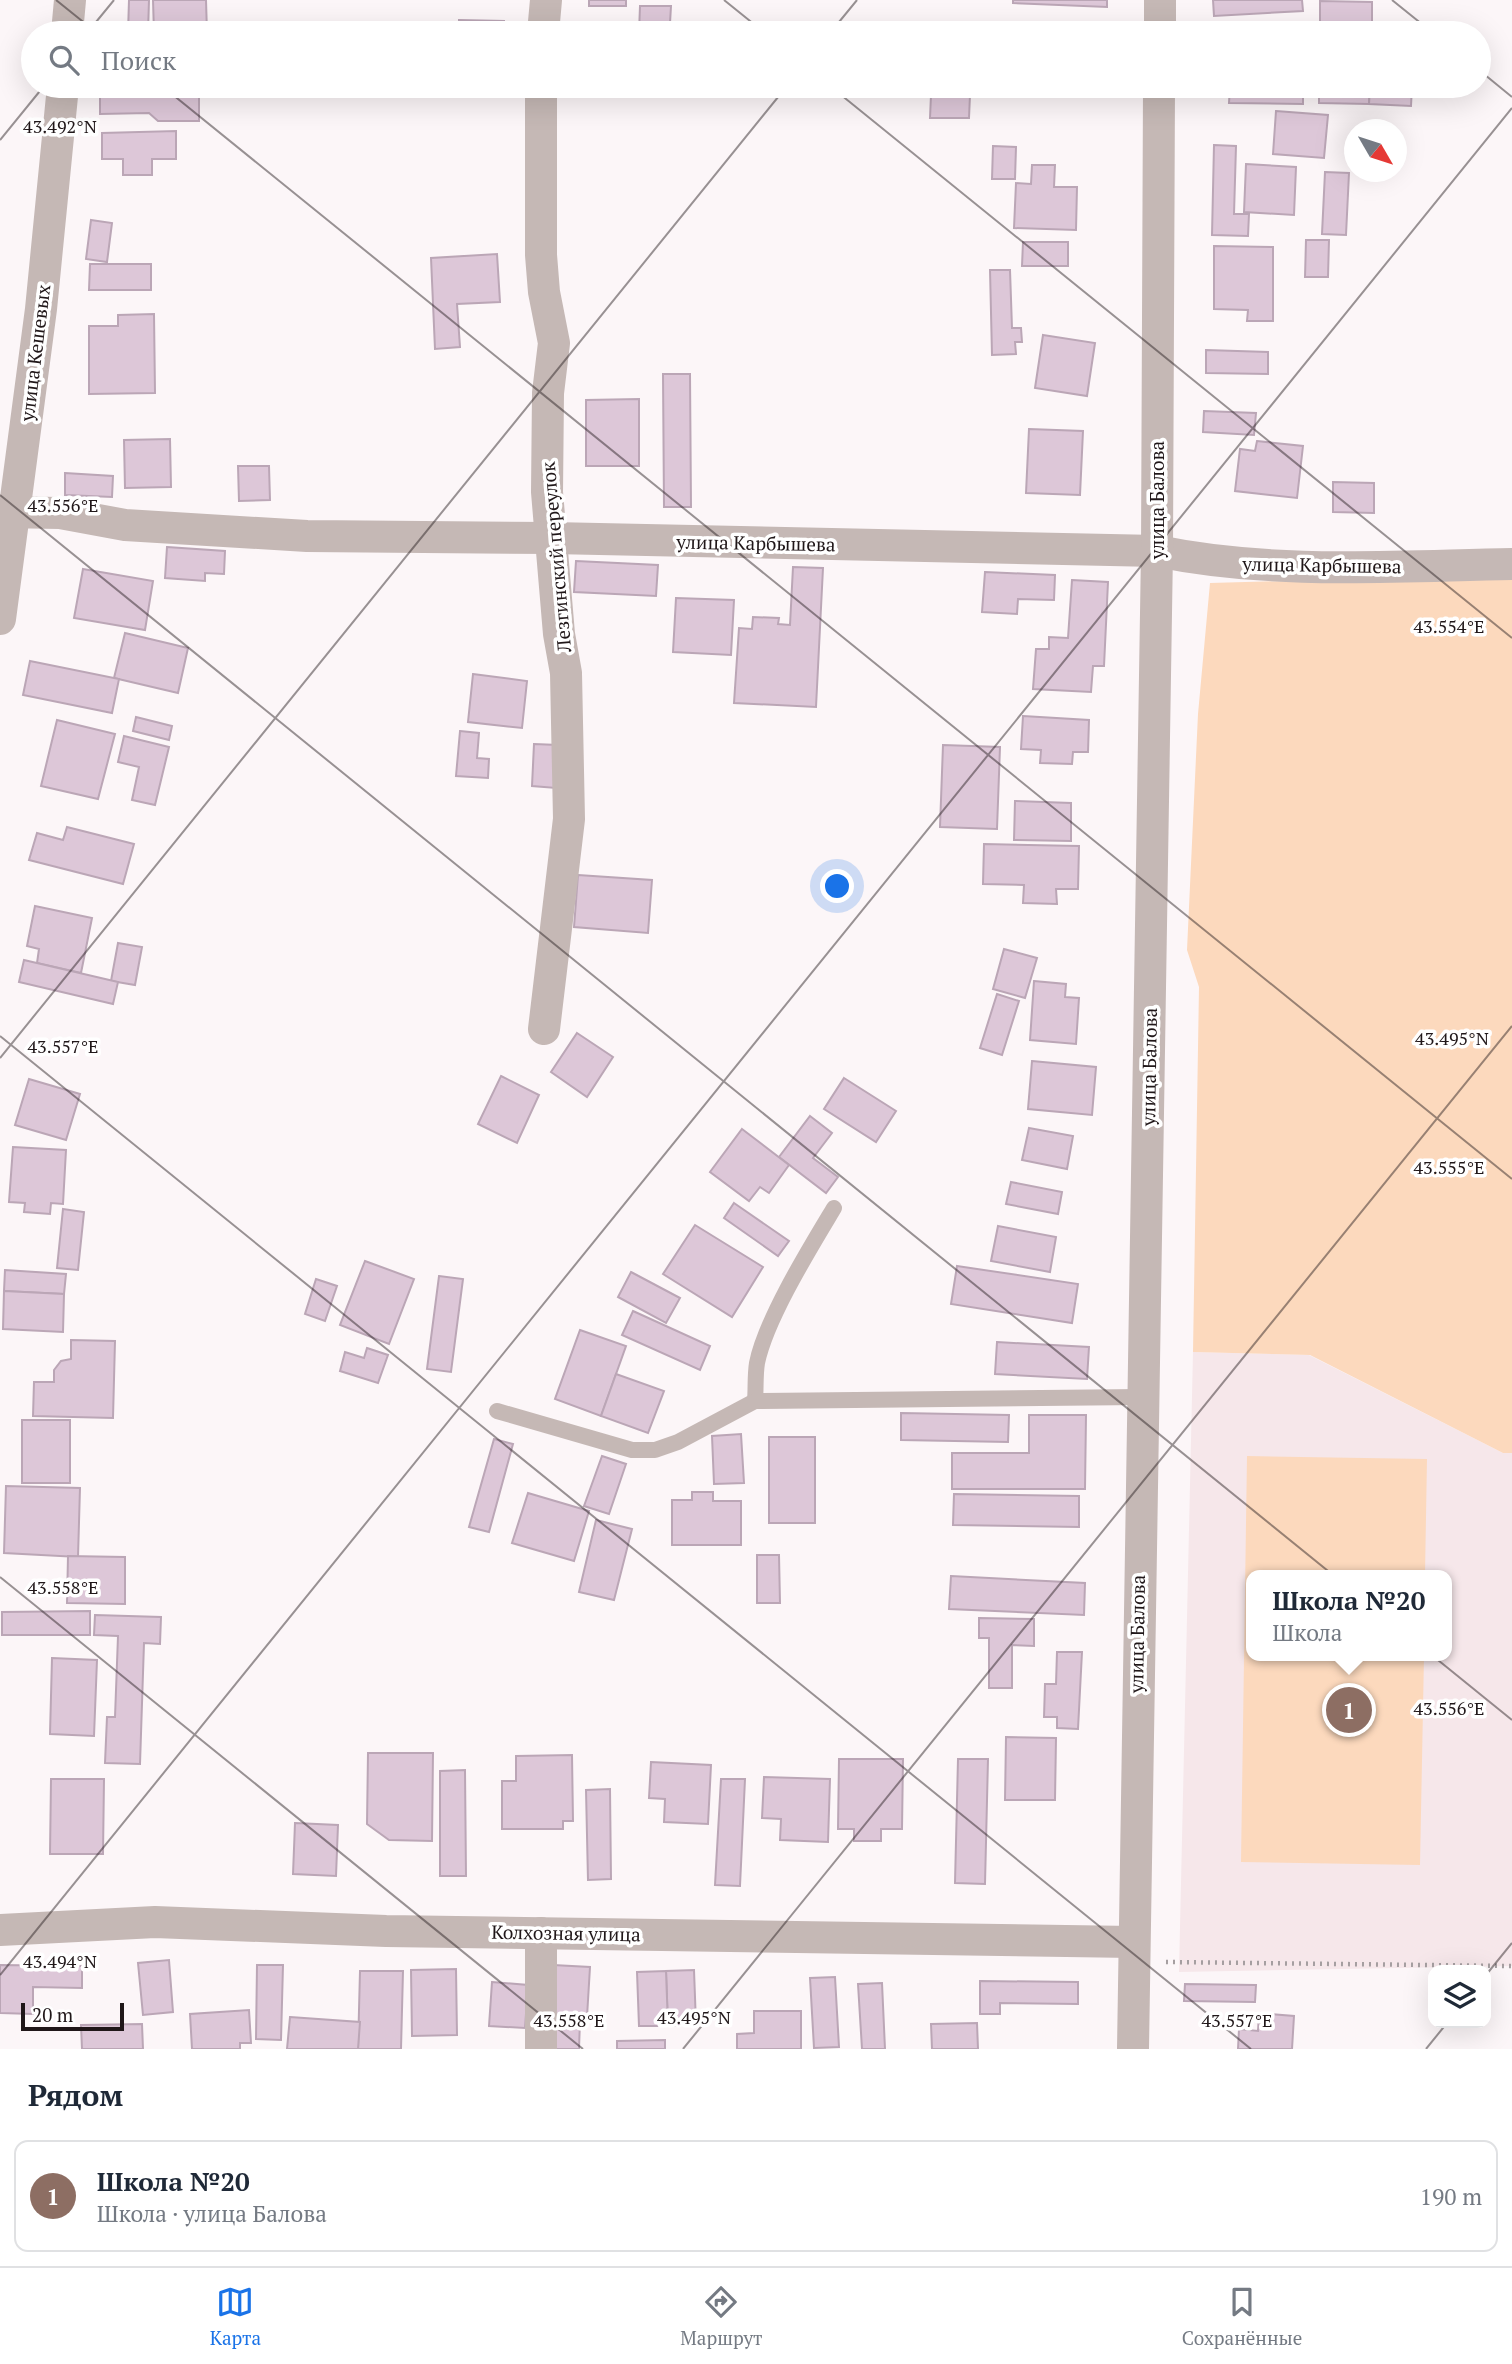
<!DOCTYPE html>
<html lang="ru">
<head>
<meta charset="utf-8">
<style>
	body { margin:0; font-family:"PT Serif",serif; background:#f2f2f3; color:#1f2937 }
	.controls { position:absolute; right:21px; bottom:21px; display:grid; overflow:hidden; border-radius:14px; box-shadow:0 7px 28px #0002 }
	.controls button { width:63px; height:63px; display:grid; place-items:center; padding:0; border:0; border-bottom:2px solid #e0e1e3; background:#fff; color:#1f2937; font:35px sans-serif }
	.compass { position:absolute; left:1344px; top:119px; width:63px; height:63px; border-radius:50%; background:#fff; box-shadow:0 7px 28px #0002; rotate:129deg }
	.scale { position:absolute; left:21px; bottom:18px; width:103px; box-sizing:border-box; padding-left:7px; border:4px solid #201719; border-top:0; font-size:19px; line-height:24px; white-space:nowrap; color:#201719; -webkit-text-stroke:5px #fff; paint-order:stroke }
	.you { position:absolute; left:838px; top:887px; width:24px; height:24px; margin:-18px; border:5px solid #fff; border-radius:50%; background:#1a73e8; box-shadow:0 0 0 10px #1a73e833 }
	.badge { display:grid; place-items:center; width:46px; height:46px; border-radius:50%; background:#1a73e8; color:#fff; font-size:23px; font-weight:700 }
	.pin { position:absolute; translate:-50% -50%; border:4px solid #fff; box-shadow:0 2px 7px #0006 }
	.popup { position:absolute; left:1246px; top:1570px; width:206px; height:91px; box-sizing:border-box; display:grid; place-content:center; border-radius:14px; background:#fff; filter:drop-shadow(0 2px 5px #0005); font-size:23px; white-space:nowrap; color:#747a83 }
	.popup b { font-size:26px; color:#1f2937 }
	.popup::after { content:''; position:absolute; left:50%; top:100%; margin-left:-14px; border:14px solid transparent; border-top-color:#fff }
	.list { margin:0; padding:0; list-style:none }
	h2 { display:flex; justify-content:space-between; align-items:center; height:91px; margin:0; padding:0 28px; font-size:30px }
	h2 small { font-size:23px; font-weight:400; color:#747a83 }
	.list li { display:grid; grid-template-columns:46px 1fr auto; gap:21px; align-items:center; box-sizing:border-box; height:112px; margin:0 14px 14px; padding:0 14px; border:2px solid #e0e1e3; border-radius:14px }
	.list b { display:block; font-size:26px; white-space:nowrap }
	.list p { margin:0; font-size:23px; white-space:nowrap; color:#747a83 }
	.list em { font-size:23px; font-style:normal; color:#747a83 }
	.icon { flex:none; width:38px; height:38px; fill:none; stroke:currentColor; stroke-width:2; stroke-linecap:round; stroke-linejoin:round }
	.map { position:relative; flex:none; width:1512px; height:2049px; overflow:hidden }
	.search { position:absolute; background:#fff; box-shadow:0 7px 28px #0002; left:21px; right:21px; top:21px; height:77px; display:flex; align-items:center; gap:18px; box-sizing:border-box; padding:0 24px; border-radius:38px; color:#747a83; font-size:26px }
	.sheet { height:217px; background:#fff }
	nav { display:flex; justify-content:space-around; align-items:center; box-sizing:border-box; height:98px; border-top:2px solid #e0e1e3; background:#fff; font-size:19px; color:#747a83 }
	nav a { display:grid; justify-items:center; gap:4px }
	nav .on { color:#1a73e8 }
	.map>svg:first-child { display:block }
</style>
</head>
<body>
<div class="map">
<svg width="1512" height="2049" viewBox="0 0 1512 2049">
	<rect width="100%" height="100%" fill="#fcf6f8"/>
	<path fill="#f6e7ea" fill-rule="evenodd" d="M 1193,1352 L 1309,1355 L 1503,1453 L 1512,1453 L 1512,1966 L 1179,1972 ZM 1251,1575 L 1447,1575 L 1447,1656 L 1251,1656 Z"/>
	<g fill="#fcd9bd">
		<polygon points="1512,575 1512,1453 1503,1453 1310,1355 1193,1352 1199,987 1187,950 1198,714 1210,583"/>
		<polygon points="1247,1456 1427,1459 1425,1575 1251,1575 1251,1656 1424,1656 1420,1865 1241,1862"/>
	</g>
	<g fill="#ddc7d8" stroke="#bba6b6" stroke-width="2">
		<polygon points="129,0 149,0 148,33 128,33"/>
		<polygon points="153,0 206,0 207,33 154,33"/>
		<rect x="589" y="0" width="37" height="6"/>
		<polygon points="1013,0 1107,0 1107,7 1013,3"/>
		<polygon points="1213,0 1302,0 1303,11 1214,16"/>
		<polygon points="1320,1 1372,2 1372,33 1320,33"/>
		<polygon points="640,6 671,6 670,23 685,23 684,33 639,33"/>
		<polygon points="459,20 504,21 504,33 459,33"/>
		<polygon points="992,22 1042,26 1041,33 991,33"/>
		<polygon points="100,86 199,86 199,121 158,121 149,113 100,114"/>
		<polygon points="458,86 503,86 503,97 458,96"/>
		<polygon points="1230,86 1303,86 1303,104 1229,103"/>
		<polygon points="1319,86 1370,86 1369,104 1319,103"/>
		<polygon points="1370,86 1412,86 1411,106 1369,104"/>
		<polygon points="931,95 970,95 969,118 930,118"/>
		<polygon points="1276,111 1328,115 1324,158 1273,154"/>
		<polygon points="176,131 176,159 152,159 152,175 123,175 123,159 102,159 102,133"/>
		<polygon points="1214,145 1236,146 1234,214 1249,214 1248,236 1212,235"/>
		<polygon points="993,146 1016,147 1015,179 992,179"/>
		<polygon points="1246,164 1296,167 1294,215 1244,212"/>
		<polygon points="1032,165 1055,165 1054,187 1077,187 1076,230 1014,228 1016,183 1031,184"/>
		<polygon points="1325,172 1349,173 1346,235 1322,234"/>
		<polygon points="91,220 112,223 107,262 86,259"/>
		<polygon points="1306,240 1329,240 1328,277 1305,277"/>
		<polygon points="1023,242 1068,242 1068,266 1022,266"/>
		<polygon points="1214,246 1273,247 1273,321 1247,321 1248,310 1214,309"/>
		<polygon points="497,254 500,302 457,304 460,347 435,349 431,258"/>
		<polygon points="90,264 151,264 151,290 89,290"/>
		<polygon points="990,270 1010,270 1012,328 1021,328 1022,342 1015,342 1016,354 992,355"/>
		<polygon points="154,314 155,393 89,394 89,326 118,326 118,315"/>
		<polygon points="1043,335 1095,343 1087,396 1035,388"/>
		<polygon points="1206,350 1268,352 1268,374 1206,373"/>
		<polygon points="663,374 690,374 691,507 664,507"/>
		<polygon points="639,399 639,466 586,466 586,400"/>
		<polygon points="1204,411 1256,413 1254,435 1203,432"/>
		<polygon points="1029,429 1083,431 1080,495 1026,493"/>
		<polygon points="170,439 171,487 125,488 124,440"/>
		<polygon points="1257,441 1303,446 1297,498 1235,491 1240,449 1255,451"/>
		<polygon points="238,466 269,466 270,500 239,501"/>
		<polygon points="65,473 113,476 112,497 65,495"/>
		<polygon points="1333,482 1374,483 1374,513 1333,512"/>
		<polygon points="167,547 225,551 224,574 205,573 205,581 165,578"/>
		<polygon points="576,561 658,565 656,596 574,592"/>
		<polygon points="793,567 823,568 816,707 734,703 739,628 752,629 753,617 779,618 778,624 790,625"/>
		<polygon points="83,569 153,581 145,630 74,618"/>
		<polygon points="985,572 1055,575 1054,600 1018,599 1017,614 982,612"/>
		<polygon points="1072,580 1108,582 1104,666 1093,666 1091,692 1033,689 1036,649 1049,649 1049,637 1068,638"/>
		<polygon points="676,598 734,600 731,655 673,652"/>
		<polygon points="125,633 188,648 178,693 114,678"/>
		<polygon points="30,661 119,679 112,713 23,695"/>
		<polygon points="473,674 527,681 522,728 468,722"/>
		<polygon points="1023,716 1089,720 1088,752 1073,752 1072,764 1040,763 1041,750 1021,749"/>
		<polygon points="136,717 172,726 169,740 133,731"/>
		<polygon points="57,720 115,734 98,799 41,786"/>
		<polygon points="460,731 479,733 477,758 489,759 488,778 456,776"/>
		<polygon points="124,736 169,747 155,805 132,800 139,767 118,762"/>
		<polygon points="534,744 558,745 556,788 532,786"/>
		<polygon points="943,745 1000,747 997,829 940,827"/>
		<polygon points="1015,801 1071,803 1071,841 1014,840"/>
		<polygon points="67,827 134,844 123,884 29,860 37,833 63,840"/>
		<polygon points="984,844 1079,846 1078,889 1056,889 1057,904 1023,903 1024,885 983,884"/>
		<polygon points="578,875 652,880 648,933 574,927"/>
		<polygon points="35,906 92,918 81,973 37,963 39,949 27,946"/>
		<polygon points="118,943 142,947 135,985 111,981"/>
		<polygon points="1004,949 1037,958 1025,998 993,989"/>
		<polygon points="24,960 118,982 113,1004 19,982"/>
		<polygon points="1034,981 1066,984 1065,997 1079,998 1076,1044 1030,1040"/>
		<polygon points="997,994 1019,1001 1002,1055 980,1048"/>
		<polygon points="577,1033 613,1057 587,1097 551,1072"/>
		<polygon points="1032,1061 1096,1067 1092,1115 1028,1109"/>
		<polygon points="501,1076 539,1095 517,1143 478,1124"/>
		<polygon points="844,1078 896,1111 876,1142 824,1109"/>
		<polygon points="29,1079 80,1094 66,1140 15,1125"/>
		<polygon points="810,1116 832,1133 813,1158 838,1177 826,1193 779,1157"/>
		<polygon points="1029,1128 1073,1136 1067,1169 1022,1160"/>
		<polygon points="742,1129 789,1165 769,1193 760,1187 749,1201 710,1172"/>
		<polygon points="13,1147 66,1150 63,1204 51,1203 50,1214 24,1212 25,1203 9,1202"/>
		<polygon points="1011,1182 1062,1192 1058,1214 1006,1204"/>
		<polygon points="734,1203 789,1241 778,1256 724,1218"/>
		<polygon points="63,1209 84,1212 78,1270 57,1268"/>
		<polygon points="695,1225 763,1267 732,1317 663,1274"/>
		<polygon points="998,1226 1056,1237 1050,1272 991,1261"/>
		<polygon points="365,1261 414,1279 389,1344 340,1325"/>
		<polygon points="957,1266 1078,1284 1072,1323 951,1304"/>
		<polygon points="5,1270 66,1274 64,1294 4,1291"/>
		<polygon points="631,1272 680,1298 666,1323 618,1297"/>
		<polygon points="439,1276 463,1279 451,1372 427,1369"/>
		<polygon points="316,1279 337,1286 325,1321 305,1314"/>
		<polygon points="4,1291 64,1294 63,1332 3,1329"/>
		<polygon points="633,1311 710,1346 700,1370 622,1335"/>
		<polygon points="580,1330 626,1346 601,1416 555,1399"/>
		<polygon points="71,1340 115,1341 113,1418 33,1416 34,1382 54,1382 54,1370 61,1361 71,1359"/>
		<polygon points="997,1342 1089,1347 1087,1379 995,1374"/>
		<polygon points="367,1348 388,1355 378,1383 340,1371 345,1352 364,1358"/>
		<polygon points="616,1374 664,1391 648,1433 601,1416"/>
		<polygon points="901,1413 1009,1415 1008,1442 901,1440"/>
		<polygon points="1029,1415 1086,1415 1085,1489 952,1489 952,1453 1029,1453"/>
		<rect x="22" y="1420" width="48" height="63"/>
		<polygon points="741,1434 744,1483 714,1484 712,1436"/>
		<rect x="769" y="1437" width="46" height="86"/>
		<polygon points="494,1439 513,1444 489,1532 469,1527"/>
		<polygon points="602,1456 626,1464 609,1514 584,1506"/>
		<polygon points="6,1486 80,1488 78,1557 4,1553"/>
		<polygon points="692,1492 713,1492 713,1501 741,1501 741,1545 672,1545 672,1500 692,1500"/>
		<polygon points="528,1493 589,1511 574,1561 512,1543"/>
		<polygon points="954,1494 1079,1496 1079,1527 953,1525"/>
		<polygon points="596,1520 632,1529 614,1600 579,1592"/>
		<polygon points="757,1555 779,1555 780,1603 757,1603"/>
		<polygon points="68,1556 125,1557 125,1604 67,1603"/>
		<polygon points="951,1576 1085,1583 1084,1615 949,1609"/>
		<polygon points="90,1611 90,1635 2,1635 2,1612"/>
		<polygon points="95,1615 161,1617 160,1644 144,1643 140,1764 105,1763 107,1717 115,1717 118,1636 94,1635"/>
		<polygon points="979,1618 1034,1619 1034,1646 1012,1645 1012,1688 989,1688 989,1638 979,1638"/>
		<polygon points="1057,1652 1082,1652 1078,1729 1057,1728 1057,1717 1044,1717 1045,1684 1056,1684"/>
		<polygon points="52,1658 97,1660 94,1736 50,1734"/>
		<polygon points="1006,1737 1056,1738 1055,1800 1005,1800"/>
		<polygon points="368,1753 433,1753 432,1841 389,1840 367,1824"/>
		<polygon points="572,1755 573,1821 563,1821 563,1829 502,1829 502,1781 516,1781 516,1756"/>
		<polygon points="839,1759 903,1759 902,1829 881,1829 881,1841 854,1841 854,1829 838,1829"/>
		<polygon points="958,1759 988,1759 985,1884 955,1883"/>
		<polygon points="651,1762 711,1765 708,1824 664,1822 665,1799 649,1798"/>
		<polygon points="465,1770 466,1876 440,1876 440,1771"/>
		<polygon points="764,1777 830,1779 828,1842 780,1840 781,1819 762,1818"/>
		<polygon points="51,1779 104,1779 103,1854 50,1854"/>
		<polygon points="721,1779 745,1779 740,1886 715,1885"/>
		<polygon points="610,1789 611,1879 588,1880 586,1790"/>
		<polygon points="295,1823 338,1825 336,1876 293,1874"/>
		<polygon points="169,1960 173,2012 143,2015 138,1963"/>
		<polygon points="0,1965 82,1966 82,1988 33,1987 33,2014 0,2013"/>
		<polygon points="257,1965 283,1965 281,2040 256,2039"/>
		<polygon points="553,1965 590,1967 587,2017 550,2014"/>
		<polygon points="456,1969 457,2035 412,2036 411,1970"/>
		<polygon points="694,1970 696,2024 668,2026 666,1971"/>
		<polygon points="360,1971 403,1971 401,2049 358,2049"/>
		<polygon points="666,1971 668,2026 639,2026 637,1972"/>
		<polygon points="835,1977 839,2047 814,2048 810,1978"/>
		<polygon points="980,1981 1078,1982 1078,2004 1000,2003 1000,2014 980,2014"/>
		<polygon points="492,1982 528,1985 525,2028 489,2026"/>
		<polygon points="882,1983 885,2049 862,2049 858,1984"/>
		<polygon points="1185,1984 1256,1985 1255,2002 1184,2001"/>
		<polygon points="249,2010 251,2043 240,2043 240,2049 192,2049 190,2014"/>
		<polygon points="754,2011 801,2011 801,2049 737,2049 737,2034 754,2033"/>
		<polygon points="1259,2013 1294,2016 1292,2049 1238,2049 1239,2029 1258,2031"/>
		<polygon points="290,2017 360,2022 358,2049 287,2049"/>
		<polygon points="553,2019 580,2020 579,2049 552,2049"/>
		<polygon points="977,2023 978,2049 932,2049 931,2024"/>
		<polygon points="142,2024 143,2049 82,2049 81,2025"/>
		<polygon points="665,2040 665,2049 617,2049 617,2041"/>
	</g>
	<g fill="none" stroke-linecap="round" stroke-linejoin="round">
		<polyline stroke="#a59ea0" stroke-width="4.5" stroke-dasharray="2 5" stroke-linecap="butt" points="1166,1962 1512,1966"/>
		<g stroke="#c5b8b5" stroke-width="16">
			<path d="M 755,1401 C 756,1389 755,1375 757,1363 C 766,1319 810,1248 834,1208"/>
			<polyline points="497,1411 632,1450 655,1450 678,1442 755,1401 1141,1397"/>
		</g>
		<g stroke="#c5b8b5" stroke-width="32">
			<polyline points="67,33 70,0"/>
			<polyline points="543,33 546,0"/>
			<polyline points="1160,33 1160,0"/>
			<polyline points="541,86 541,255 544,292 554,343 548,393 547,492 559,634 566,673 569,819 544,1029"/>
			<path d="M 0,512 L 60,513 L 125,525 L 307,536 L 552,538 L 1157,551 C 1273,575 1394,566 1512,564"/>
			<polyline points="0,619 41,309 63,86"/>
			<polyline points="0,1930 155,1922 386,1931 1133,1942"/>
			<polyline points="541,1933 541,2049"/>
			<polyline points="1133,2049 1157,551 1159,86"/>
		</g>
	</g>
	<path fill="none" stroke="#201719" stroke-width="2" stroke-opacity="0.45" d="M 56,0 L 97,33M 724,0 L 765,33M 1392,0 L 1433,33M 87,33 L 114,0M 830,33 L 857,0M 1479,70 L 1512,97M 162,86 L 1512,1179M 830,86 L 1512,638M 0,140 L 44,86M 0,495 L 1512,1720M 0,1036 L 1251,2049M 0,1058 L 787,86M 0,1577 L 583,2049M 0,1975 L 1512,108M 1486,1975 L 1512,1943M 683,2049 L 1512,1026M 1426,2049 L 1447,2023"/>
	<g text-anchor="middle" stroke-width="7" stroke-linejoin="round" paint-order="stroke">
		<g font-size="19" fill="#201719" stroke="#fff">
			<text transform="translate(35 353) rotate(-83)" y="7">улица Кешевых</text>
			<text transform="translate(1157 500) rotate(-90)" y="7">улица Балова</text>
			<text transform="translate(756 543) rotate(1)" y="7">улица Карбышева</text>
			<text transform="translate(556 557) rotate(-95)" y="7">Лезгинский переулок</text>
			<text transform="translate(1322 565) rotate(1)" y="7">улица Карбышева</text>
			<text transform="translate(1149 1067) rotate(-89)" y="7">улица Балова</text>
			<text transform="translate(1137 1634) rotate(-89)" y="7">улица Балова</text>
			<text transform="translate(566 1933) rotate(1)" y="7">Колхозная улица</text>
		</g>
	</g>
	<g font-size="18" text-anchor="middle" fill="#201719" stroke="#fff" stroke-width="7" stroke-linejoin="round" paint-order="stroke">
		<text x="60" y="133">43.492°N</text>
		<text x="63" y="512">43.556°E</text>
		<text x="1449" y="633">43.554°E</text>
		<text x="1452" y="1045">43.495°N</text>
		<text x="63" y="1053">43.557°E</text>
		<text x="1449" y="1174">43.555°E</text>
		<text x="63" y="1594">43.558°E</text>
		<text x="1449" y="1715">43.556°E</text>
		<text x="60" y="1968">43.494°N</text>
		<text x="694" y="2024">43.495°N</text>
		<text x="569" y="2027">43.558°E</text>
		<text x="1237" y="2027">43.557°E</text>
	</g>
</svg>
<div class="controls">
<button><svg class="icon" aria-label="layers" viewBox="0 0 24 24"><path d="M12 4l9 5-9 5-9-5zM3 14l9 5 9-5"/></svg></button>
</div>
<svg class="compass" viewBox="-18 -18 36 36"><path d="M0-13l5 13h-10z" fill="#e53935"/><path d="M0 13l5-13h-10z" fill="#747a83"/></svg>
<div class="scale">20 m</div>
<div class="you"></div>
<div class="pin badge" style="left:1349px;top:1710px;background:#8d6e63">1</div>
<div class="popup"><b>Школа №20</b>Школа</div>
<div class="search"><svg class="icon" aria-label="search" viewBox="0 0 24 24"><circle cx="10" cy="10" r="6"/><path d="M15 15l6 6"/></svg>Поиск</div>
</div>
<section class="sheet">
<h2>Рядом<small></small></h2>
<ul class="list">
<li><span class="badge" style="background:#8d6e63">1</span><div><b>Школа №20</b><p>Школа · улица Балова</p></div><em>190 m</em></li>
</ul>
</section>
<nav>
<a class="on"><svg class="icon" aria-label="map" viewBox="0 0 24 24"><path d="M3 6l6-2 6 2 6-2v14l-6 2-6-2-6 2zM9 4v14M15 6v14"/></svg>Карта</a>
<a><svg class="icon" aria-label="directions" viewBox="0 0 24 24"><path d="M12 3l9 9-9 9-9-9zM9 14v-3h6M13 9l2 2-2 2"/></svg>Маршрут</a>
<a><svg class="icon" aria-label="saved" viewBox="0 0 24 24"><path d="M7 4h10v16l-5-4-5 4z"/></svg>Сохранённые</a>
</nav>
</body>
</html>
